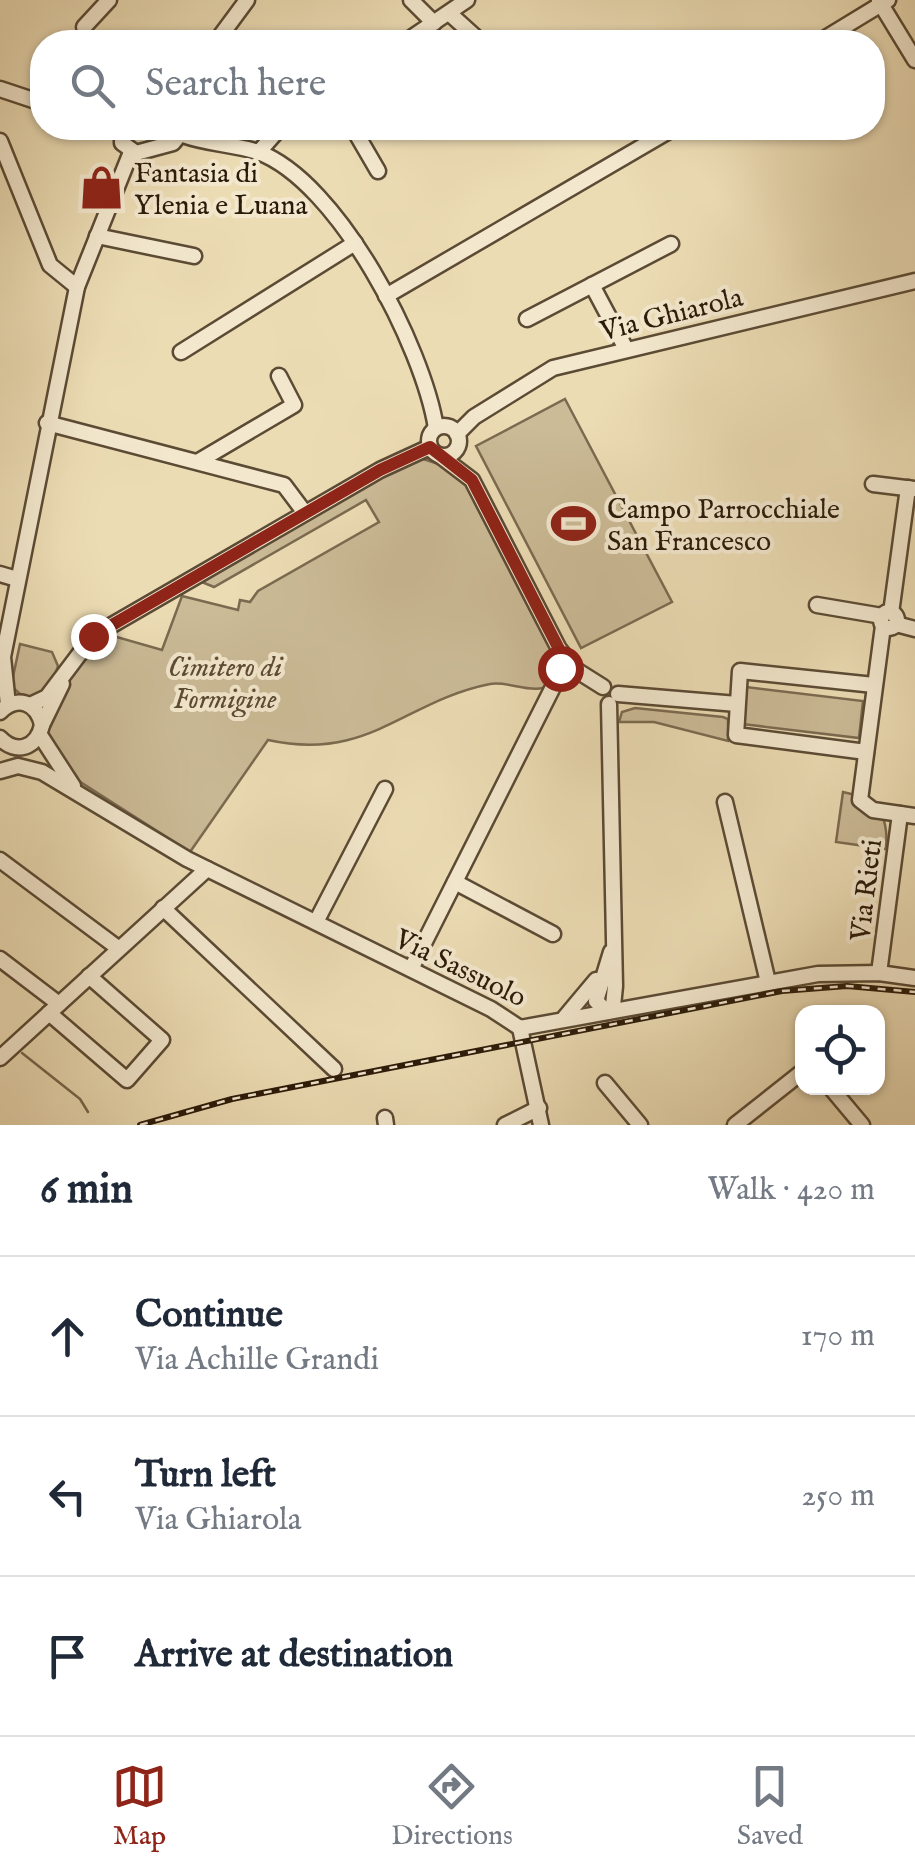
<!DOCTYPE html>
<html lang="en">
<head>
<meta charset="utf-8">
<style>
	body { margin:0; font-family:"IM FELL English",serif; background:#f6f6f7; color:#1f2937 }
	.controls { position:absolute; right:30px; bottom:30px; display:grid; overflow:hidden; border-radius:20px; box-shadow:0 2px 8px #0004 }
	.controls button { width:90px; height:90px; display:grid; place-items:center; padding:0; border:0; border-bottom:2px solid #e0e1e3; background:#fff; color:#1f2937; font:50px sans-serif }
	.stop { position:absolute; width:30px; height:30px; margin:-22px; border:8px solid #8f2418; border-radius:50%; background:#fff }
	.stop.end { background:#8f2418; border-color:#fff; box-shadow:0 2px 10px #0008 }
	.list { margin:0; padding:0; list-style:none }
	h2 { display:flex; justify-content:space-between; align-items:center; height:130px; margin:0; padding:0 40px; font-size:42px }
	h2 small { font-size:32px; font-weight:400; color:#747a83 }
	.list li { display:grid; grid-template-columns:65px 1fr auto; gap:30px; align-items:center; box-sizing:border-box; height:160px; padding:0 40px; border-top:2px solid #e0e1e3 }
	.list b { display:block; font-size:38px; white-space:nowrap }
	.list p { margin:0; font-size:32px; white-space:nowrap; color:#747a83 }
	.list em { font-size:32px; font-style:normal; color:#747a83 }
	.icon { flex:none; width:55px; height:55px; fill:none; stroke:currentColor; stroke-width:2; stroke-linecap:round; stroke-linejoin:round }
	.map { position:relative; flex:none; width:915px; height:1125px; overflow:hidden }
	.search { position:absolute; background:#fff; box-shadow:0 2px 8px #0004; left:30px; right:30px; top:30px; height:110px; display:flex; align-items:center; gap:25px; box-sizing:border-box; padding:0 35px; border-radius:40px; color:#747a83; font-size:38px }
	.sheet { height:610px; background:#fff }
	nav { display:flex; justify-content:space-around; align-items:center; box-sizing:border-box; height:140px; border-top:2px solid #e0e1e3; background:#fff; font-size:28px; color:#747a83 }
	nav a { display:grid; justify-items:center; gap:5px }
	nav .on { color:#8f2418 }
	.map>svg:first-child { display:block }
</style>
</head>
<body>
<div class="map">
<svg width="915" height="1125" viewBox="0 0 915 1125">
	<rect width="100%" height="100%" fill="#ecdcb4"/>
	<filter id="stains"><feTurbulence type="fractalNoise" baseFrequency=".002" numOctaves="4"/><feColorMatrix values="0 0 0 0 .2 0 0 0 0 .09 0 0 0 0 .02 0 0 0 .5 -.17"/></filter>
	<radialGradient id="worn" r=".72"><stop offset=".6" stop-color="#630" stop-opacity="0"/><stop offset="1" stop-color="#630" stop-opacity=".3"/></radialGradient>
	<g fill="#cbbb97" stroke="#7b6a50" stroke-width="2.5">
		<polygon points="565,399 672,602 581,648 476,446"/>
		<path d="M 417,457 L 460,471 L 554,653 L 550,679 L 543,688 C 526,692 508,681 490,684 C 404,701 369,762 268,740 L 190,852 L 71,776 L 46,730 C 58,700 80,649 110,635 L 162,650 L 182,596 L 238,610 L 240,600 L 250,602 L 258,591 L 379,522 L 366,500 L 214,587 L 197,580 Z"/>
		<polygon points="20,644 52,652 58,666 52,685 34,698 20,694 11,686"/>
		<polygon points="746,687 863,701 859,738 742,724"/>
		<polygon points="635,708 723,717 728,719 728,741 654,722 619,722 622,712"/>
		<path d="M 843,792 C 878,799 889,815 886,849 L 836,842 Z"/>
	</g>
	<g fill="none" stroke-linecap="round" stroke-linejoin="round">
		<polyline stroke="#77674d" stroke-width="2.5" points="22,1053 80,1099 88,1112"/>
		<defs>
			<g id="minor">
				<polyline points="411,0 434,23"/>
				<polyline points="879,1 915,60"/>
				<polyline points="449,13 481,42"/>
				<polyline points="84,27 109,0"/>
				<polyline points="216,42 247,0"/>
				<polyline points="405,42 467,0"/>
				<polyline points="819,42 888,0"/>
				<polyline points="0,89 42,103"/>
				<polyline points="122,128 122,143 136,153 173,143 185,128"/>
				<polyline points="353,128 378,171"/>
				<path d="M 183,135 C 207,144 234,144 258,152 C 339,182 423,347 436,428"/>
				<polyline points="0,141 50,265 77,287"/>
				<polyline points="258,153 280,128"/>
				<polyline points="97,236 194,256"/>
				<polyline points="592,285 626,349"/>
				<polyline points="386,296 674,128"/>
				<polyline points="527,319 671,244"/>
				<polyline points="181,352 355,243"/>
				<polyline points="47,423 284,485 305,513"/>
				<circle cx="444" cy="441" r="15"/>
				<polyline points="457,434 474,417 553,368 915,281"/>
				<polyline points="439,455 472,480 559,649 576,670 603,687"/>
				<polyline points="199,461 294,405 279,376"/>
				<polyline points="873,484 914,489"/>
				<polyline points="0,574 17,579"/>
				<polyline points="817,605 882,616"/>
				<circle cx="889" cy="620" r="8"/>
				<polyline points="891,613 908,488"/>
				<polyline points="896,624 915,629"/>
				<polyline points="883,626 860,800 873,810 915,816"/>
				<polyline points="618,694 737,704"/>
				<polyline points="8,705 3,657 77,287 131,152"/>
				<polyline points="30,705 47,697 93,636 380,470 430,447"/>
				<path d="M 0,712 C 17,695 37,702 42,725 C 37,748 16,755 0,738"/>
				<polyline points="42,725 62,684"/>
				<polyline points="40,735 73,786"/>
				<polyline points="866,752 736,735 740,671 874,685"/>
				<polyline points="0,771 18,766 42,772 187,859 491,1009 520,1028 818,974 879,973 915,978"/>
				<polyline points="725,802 768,982"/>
				<polyline points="0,860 118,948"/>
				<polyline points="455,882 553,934"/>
				<polyline points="163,908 334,1069"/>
				<polyline points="316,922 385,789"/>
				<polyline points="0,959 59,1004"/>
				<polyline points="411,969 553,687 560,668 559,649"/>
				<polyline points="879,973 900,814"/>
				<polyline points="607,1012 613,1006 615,986 609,704"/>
				<polyline points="607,1012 596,1001 611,952"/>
				<polyline points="49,1013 127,1080 162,1040 89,976"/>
				<polyline points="565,1017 596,980"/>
				<polyline points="520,1028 541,1125"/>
				<polyline points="0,1058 207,869"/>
				<polyline points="605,1083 640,1125"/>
				<polyline points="831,1088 862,1125"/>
				<polyline points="385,1118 386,1125"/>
				<polyline points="505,1125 539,1108"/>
				<polyline points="735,1125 802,1072"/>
			</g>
		</defs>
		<use href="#minor" stroke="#5b4a34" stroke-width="19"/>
		<use href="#minor" stroke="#f3e8ce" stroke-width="14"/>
		<defs>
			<polyline id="rail" points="140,1125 232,1099 782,991 847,986 915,992"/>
		</defs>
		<use href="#rail" stroke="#2b1a09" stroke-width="6"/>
		<use href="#rail" stroke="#f3e8ce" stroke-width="2.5" stroke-dasharray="8" stroke-linecap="butt"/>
	</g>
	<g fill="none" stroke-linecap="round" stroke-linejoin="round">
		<polyline stroke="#8f2418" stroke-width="12" points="93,636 380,470 430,447 472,480 559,649 560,668"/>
	</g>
	<defs>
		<symbol id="shop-bare" viewBox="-9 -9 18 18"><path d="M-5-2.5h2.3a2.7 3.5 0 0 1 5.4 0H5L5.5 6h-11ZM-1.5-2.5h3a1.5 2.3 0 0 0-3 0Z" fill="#8f2418" stroke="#f3e8ce" stroke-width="2.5" paint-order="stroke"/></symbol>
		<symbol id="stadium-bare" viewBox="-9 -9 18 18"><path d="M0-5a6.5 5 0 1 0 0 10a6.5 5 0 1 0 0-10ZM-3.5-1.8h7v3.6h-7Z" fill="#8f2418" stroke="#f3e8ce" stroke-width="2.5" paint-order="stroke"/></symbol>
	</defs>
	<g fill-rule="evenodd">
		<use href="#shop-bare" x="70" y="156" width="63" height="63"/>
		<use href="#stadium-bare" x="542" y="492" width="63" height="63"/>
	</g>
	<g text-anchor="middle" stroke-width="8" stroke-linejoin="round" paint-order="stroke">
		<g font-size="28" fill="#2b1a09" stroke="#f3e8ce" text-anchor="start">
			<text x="134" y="182">Fantasia di<tspan x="134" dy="32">Ylenia e Luana</tspan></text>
			<text x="607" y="518">Campo Parrocchiale<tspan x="607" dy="32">San Francesco</tspan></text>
		</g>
		<g font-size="28" fill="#2b1a09" stroke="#f3e8ce">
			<text transform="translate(671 313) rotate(-14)" y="10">Via Ghiarola</text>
			<text transform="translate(865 890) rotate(-83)" y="10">Via Rieti</text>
			<text transform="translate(461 967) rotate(26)" y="10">Via Sassuolo</text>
		</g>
		<g font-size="28" font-style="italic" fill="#5b4a34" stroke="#f3e8ce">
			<text x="225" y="676">Cimitero di<tspan x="225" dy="32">Formigine</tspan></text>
		</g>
	</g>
	<rect width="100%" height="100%" filter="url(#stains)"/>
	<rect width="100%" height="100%" fill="url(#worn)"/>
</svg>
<div class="controls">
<button><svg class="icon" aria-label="locate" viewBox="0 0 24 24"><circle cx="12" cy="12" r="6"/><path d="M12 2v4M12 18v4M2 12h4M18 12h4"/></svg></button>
</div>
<div class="stop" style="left:560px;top:668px"></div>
<div class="stop end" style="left:93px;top:636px"></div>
<div class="search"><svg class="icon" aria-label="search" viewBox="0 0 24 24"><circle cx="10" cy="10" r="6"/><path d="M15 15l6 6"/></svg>Search here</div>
</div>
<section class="sheet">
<h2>6 min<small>Walk · 420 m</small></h2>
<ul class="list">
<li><svg class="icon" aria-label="ahead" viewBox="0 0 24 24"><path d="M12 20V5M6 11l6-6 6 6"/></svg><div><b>Continue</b><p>Via Achille Grandi</p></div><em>170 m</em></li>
<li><svg class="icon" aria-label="left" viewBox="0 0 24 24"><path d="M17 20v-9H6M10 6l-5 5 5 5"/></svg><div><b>Turn left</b><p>Via Ghiarola</p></div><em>250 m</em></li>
<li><svg class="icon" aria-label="arrive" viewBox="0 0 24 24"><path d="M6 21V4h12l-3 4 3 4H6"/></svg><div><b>Arrive at destination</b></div></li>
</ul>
</section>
<nav>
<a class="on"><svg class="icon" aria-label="map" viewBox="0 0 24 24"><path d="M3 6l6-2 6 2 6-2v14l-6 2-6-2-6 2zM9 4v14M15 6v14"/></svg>Map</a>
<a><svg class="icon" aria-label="directions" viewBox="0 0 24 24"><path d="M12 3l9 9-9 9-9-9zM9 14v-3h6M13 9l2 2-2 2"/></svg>Directions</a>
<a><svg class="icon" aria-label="saved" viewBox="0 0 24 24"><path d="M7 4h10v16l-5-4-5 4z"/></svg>Saved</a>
</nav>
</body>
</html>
